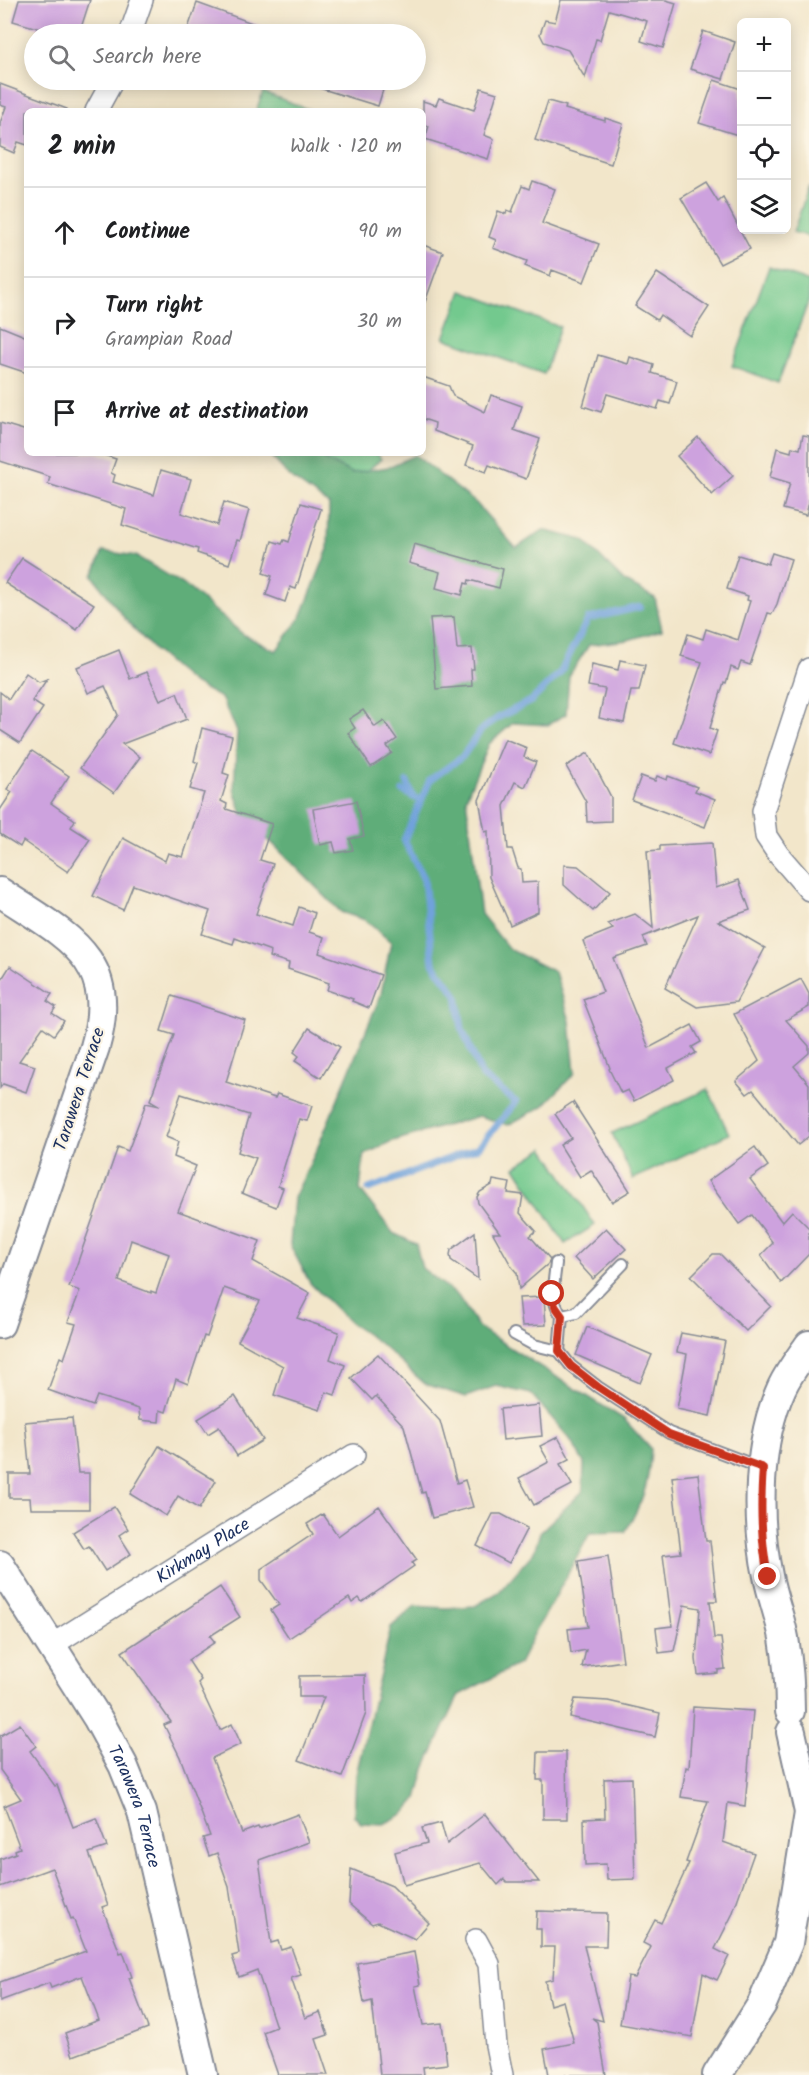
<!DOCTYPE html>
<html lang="en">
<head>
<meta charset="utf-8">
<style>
	body { margin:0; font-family:Kalam,sans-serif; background:#f6f6f6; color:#202124 }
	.controls { position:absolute; right:18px; top:18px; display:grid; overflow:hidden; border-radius:9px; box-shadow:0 3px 15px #0003 }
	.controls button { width:54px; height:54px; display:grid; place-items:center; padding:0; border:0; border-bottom:2px solid #e0e0e0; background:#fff; color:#202124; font:30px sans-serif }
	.stop { position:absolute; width:18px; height:18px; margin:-14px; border:4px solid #c8321e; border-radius:50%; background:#fff }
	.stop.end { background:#c8321e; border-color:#fff; box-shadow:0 2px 6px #0008 }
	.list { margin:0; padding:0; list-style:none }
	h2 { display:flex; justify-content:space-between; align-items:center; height:78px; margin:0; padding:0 24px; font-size:26px }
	h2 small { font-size:20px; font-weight:400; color:#757577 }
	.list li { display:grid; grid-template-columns:39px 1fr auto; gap:18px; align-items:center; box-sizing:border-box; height:90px; padding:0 24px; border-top:2px solid #e0e0e0 }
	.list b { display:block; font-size:22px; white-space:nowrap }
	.list p { margin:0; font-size:20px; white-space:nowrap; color:#757577 }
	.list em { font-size:20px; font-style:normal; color:#757577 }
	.icon { flex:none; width:33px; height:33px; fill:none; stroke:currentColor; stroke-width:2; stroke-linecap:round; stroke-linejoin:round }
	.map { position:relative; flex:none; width:809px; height:2075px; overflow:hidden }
	.search { position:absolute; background:#fff; box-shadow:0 3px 15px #0003; left:24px; top:24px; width:402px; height:66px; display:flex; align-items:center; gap:15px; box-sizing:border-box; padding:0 21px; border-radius:33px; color:#757577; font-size:22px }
	.panel { position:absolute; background:#fff; box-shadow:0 3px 15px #0003; left:24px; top:108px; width:402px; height:348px; border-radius:9px }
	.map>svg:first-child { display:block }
</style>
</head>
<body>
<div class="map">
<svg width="809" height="2075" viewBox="0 0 809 2075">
	<rect width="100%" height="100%" fill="#fcf5e5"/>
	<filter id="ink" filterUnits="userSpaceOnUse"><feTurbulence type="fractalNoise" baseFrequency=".0167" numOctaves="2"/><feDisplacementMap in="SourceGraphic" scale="12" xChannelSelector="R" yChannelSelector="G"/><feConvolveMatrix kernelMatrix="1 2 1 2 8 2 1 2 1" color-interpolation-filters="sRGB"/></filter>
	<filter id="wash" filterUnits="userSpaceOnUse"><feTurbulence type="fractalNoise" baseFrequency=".008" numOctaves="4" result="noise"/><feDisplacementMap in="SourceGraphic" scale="24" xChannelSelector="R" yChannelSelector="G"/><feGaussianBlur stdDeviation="1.35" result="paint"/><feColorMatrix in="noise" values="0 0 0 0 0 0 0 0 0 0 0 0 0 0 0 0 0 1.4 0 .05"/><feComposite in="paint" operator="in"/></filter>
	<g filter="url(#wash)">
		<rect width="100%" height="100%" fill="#f2e6ca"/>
		<g fill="#73c98e" stroke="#477c76" stroke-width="1.5">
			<polygon points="263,92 310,110 310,111 256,111"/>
			<polygon points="809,186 809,237 793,232"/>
			<polygon points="769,267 809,282 809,300 778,383 732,366"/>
			<polygon points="462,291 560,327 544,374 444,338"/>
			<polygon points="313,453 377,453 381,459 344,490"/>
			<polygon points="708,1089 729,1134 633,1179 612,1133"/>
			<polygon points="544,1148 595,1225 565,1244 515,1167"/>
		</g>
		<path fill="#5ead79" stroke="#3c6e6c" stroke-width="1.5" d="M 268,453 L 323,453 L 325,460 L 352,473 L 388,467 L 415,455 L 476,503 L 516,548 L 543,530 L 583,540 L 624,581 L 655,598 L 662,630 L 628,640 L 589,645 L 569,676 L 566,714 L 548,725 L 513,723 L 489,744 L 466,798 L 481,914 L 509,949 L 555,972 L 570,1021 L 575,1073 L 542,1107 L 508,1125 L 479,1116 L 390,1142 L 364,1155 L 360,1190 L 393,1233 L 416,1244 L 422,1268 L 458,1296 L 479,1328 L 624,1419 L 651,1449 C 649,1484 643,1502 625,1532 L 590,1533 L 552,1603 L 536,1630 L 519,1664 L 459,1695 L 425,1769 L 417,1799 L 405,1813 L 384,1824 L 361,1823 L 354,1816 L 356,1775 L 391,1627 L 415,1606 L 446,1608 L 475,1606 L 499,1592 L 534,1552 L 540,1532 L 583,1491 L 584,1463 L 570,1439 L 531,1394 L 496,1386 L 466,1397 L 425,1384 L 378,1342 L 350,1323 L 310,1283 L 290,1245 L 294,1198 L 317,1149 L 381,994 L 391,942 L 365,920 L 341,912 L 272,843 L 245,824 L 234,789 L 237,731 L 221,698 L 191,682 L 155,651 L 125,619 L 93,576 L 103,551 L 136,556 L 186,586 L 244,635 L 276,651 L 301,617 L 328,549 L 329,505 L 290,477 Z"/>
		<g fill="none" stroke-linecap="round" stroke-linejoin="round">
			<g stroke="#6fa2db" stroke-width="7">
				<polyline points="407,782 413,797"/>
				<polyline points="421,801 430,780 462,757 481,730 499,717 531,701 560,673 588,619 640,607"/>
				<polyline points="369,1189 479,1147 516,1102 482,1076 462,1029 457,995 433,963 424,880 404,840 421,801 403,791"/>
			</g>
		</g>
		<g id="blocks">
			<g fill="#cda2de" fill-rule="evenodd">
				<polygon points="19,0 90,0 79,34 58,34 13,21"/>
				<polygon points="561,0 666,0 676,3 663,48 641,41 647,21 609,10 600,40 596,39 585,78 568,50 544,42 540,34 545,20 555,22"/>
				<polygon points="197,3 277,32 276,34 186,34"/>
				<polygon points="703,31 735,42 723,79 690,69"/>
				<polygon points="306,80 386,80 378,106 306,84"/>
				<polygon points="714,80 741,89 741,136 699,123"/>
				<polygon points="0,84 67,109 67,111 27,111 27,145 18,142 14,153 0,147 0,123 6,107 0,105"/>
				<polygon points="481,88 497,93 484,135 494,139 488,159 425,139 429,126 423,124 423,101 436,105 439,98 474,110"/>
				<polygon points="548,101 566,106 565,109 605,121 605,118 623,124 611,164 535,140"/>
				<polygon points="532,181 555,189 542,223 599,244 584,282 552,270 550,276 525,266 527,261 493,248 496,240 489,237 498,211 506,214 507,210 512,212 522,186 529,189"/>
				<polygon points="706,183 718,202 723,198 750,249 720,264 681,198"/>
				<polygon points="423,245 443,252 425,302 423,301"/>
				<polygon points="657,273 709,307 690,336 660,315 657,320 635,306"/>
				<polygon points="0,326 27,337 27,373 0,364"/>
				<polygon points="598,355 628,364 630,357 654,365 652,373 677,381 670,404 660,401 657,409 607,394 601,412 583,406"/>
				<polygon points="423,377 449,386 453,396 485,412 491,395 522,406 514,430 540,439 526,479 489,465 486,472 466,465 473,446 434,431 435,423 423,419"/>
				<polygon points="0,423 27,431 27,453 98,453 116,459 111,473 115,475 113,482 154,495 161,470 191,479 181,513 217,525 224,502 249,510 240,541 237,540 229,564 197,553 198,549 122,525 126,509 48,484 50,477 0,461"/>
				<polygon points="803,435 809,436 809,502 806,515 783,509 790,483 770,477 777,448 791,452 792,447 800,449"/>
				<polygon points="698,437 733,476 712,495 677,456"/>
				<polygon points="301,503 321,509 296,589 290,587 285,602 266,595 272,576 263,573 272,541 282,544 284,540 289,542"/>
				<polygon points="414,544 503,569 499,588 469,580 468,584 465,583 462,595 436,588 440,572 409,563"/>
				<polygon points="772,553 791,559 777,604 772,614 768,613 750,665 741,662 738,670 731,667 726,683 724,682 710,728 717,731 709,755 674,743 702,662 681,656 688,634 703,639 706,629 738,640 750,601 747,600 748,596 727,589 738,555 768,564"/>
				<polygon points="22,558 94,604 77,630 5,583"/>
				<polygon points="454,617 457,649 472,648 474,669 471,669 472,686 436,689 430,618"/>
				<polygon points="119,650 130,679 147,672 160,700 177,693 187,719 122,744 140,757 114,793 80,768 118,715 105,686 88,693 77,667"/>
				<polygon points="620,660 645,665 639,691 631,691 624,723 599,718 605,689 588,686 592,664 618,670"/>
				<polygon points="26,673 39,682 47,679 32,701 43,708 20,743 0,730 0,692 9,699"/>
				<polygon points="363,710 375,727 384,721 397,739 387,746 392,753 371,767 348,733 355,728 349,719"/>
				<polygon points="202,728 232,736 223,773 229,775 221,801 227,804 226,809 272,824 260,860 273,864 256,914 293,926 299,907 315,913 309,932 324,937 319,953 381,975 369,1008 352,1001 353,999 327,990 329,983 288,969 289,963 270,957 271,951 235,938 233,944 202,934 210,911 133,885 123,910 93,896 123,838 165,861 168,853 183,857 204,793 190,789 198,763 194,761"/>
				<polygon points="505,739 527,748 524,757 536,762 525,787 515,782 504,806 508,849 512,849 518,868 521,869 522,883 538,882 538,912 510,925 489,877 488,831 485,832 479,800"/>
				<polygon points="32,751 69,776 51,803 75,820 71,827 90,839 68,872 23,841 20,847 0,834 0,810 12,792 7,789"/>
				<polygon points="588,753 611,797 611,821 587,822 586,802 566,766"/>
				<polygon points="641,776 655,781 657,776 667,780 668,776 697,787 695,791 715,799 705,827 632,800"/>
				<polygon points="356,801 364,836 350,839 353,850 336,853 333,842 320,845 313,809"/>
				<polygon points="712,843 716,888 739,880 750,910 718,921 765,948 736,1002 697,1007 665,988 698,915 643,937 647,946 613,958 649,1048 692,1025 701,1042 692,1047 696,1053 668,1068 674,1080 634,1101 628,1090 621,1093 609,1069 610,1068 583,999 603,992 583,941 613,929 608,924 635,914 653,928 647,851 660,850 660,846"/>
				<polygon points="564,865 578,866 610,892 593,911 564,885"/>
				<polygon points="10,966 52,994 47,1001 56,1007 52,1013 64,1021 54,1035 43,1027 19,1061 35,1066 26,1092 3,1084 0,1088 0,982"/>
				<polygon points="801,979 809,994 809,1007 786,1020 809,1046 809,1053 794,1066 809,1084 809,1136 798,1145 753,1090 747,1094 736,1081 759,1061 734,1014"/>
				<path d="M 172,996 L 245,1020 L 226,1082 L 275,1098 L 277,1094 L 312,1106 L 307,1121 L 299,1119 L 278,1186 L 283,1188 L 276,1207 L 242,1193 L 256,1158 L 238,1152 L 249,1115 L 181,1094 L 166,1137 L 178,1142 L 174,1157 L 196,1166 L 178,1211 L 260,1241 L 253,1261 L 310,1293 L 297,1318 L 339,1332 L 330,1359 L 345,1365 L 335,1395 L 326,1392 L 320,1410 L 274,1395 L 283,1366 L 238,1341 L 260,1301 L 224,1288 L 207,1337 L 204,1336 L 188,1384 L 176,1379 L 166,1412 L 160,1410 L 159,1422 L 140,1420 L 139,1409 L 97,1396 L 93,1406 L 48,1390 L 60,1357 L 64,1359 L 76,1324 L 68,1322 L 80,1291 L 69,1287 L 118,1147 L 128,1151 L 146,1103 L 160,1106 L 150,1100 L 174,1035 L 161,1031 ZM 131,1240 L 169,1254 L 156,1293 L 151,1291 L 151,1293 L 119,1281 Z"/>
				<polygon points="309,1028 340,1047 321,1078 295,1061 299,1056 294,1052"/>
				<polygon points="573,1102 630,1191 612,1202 591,1170 580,1177 560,1145 571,1138 555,1114"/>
				<polygon points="755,1147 768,1166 750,1179 782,1222 792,1211 809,1228 809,1254 781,1283 761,1255 773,1243 752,1215 739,1224 708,1181"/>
				<polygon points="493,1180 510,1183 508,1193 523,1195 520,1213 536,1231 530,1236 550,1259 548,1264 519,1289 517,1273 512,1267 493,1233 500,1233 478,1203 477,1197 480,1192 492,1185"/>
				<polygon points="606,1228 626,1249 593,1279 574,1258"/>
				<polygon points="475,1232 478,1279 451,1260 450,1255 451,1250"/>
				<polygon points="713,1254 720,1254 771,1306 746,1331 691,1276"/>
				<polygon points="544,1297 546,1325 522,1326 519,1298"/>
				<polygon points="587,1327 652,1355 640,1383 576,1355"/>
				<polygon points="681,1333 725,1341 710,1416 677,1409 687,1354 677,1352"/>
				<polygon points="378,1354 440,1421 457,1483 465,1480 473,1507 432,1518 425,1492 422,1493 404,1426 376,1396 372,1400 351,1378"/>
				<polygon points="235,1396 263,1440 237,1456 219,1427 208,1434 198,1419"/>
				<polygon points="539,1405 542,1436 503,1440 500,1409"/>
				<polygon points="72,1418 78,1473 89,1473 89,1509 31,1509 30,1498 9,1498 9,1474 30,1474 25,1422"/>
				<polygon points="558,1437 570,1459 560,1464 572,1485 534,1505 519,1478 549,1462 540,1446"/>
				<polygon points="159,1446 216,1481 199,1509 178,1496 166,1516 130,1494"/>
				<polygon points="698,1474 706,1541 710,1541 717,1601 710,1601 714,1638 721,1638 725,1669 718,1670 718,1673 698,1675 696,1659 700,1608 684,1605 674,1651 659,1653 656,1628 672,1626 663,1555 681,1553 672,1477"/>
				<polygon points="379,1506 417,1560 412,1563 414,1566 362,1602 359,1598 352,1603 349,1598 289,1638 271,1610 279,1605 261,1580 261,1569 313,1534 307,1524 323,1514 338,1536"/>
				<polygon points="114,1507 128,1529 119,1535 131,1554 105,1571 89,1546 84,1549 73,1532"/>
				<polygon points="493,1514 501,1514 527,1528 509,1563 477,1546"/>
				<polygon points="608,1556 623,1661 582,1667 586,1650 571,1653 568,1629 588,1627 578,1561"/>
				<polygon points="220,1587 240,1617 210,1636 215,1642 188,1660 201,1680 198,1683 220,1730 232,1724 241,1744 212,1758 242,1833 258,1827 259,1829 298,1814 309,1842 259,1860 271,1943 278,1941 281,1950 291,1947 301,1975 291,1978 305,2018 320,2012 328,2035 316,2039 328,2075 278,2075 263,2032 276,2027 257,1970 239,1977 232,1956 239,1954 229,1887 217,1853 209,1856 203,1838 210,1836 180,1757 164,1725 171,1722 122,1652"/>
				<polygon points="365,1675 366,1713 342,1777 299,1760 324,1697 299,1697 299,1676"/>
				<polygon points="575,1699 608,1701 660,1713 655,1737 570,1717"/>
				<polygon points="693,1707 753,1711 745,1806 728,1803 723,1842 754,1853 732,1915 715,1949 729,1956 717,1980 703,1973 692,2037 620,2024 628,1977 635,1978 651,1947 643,1943 655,1920 661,1923 689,1863 686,1862 708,1801 681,1797 686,1767 689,1768"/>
				<polygon points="20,1724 36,1746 30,1751 55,1786 57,1785 73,1827 96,1818 107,1847 89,1853 108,1905 102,1907 120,1953 123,1952 132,1977 129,1978 148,2028 73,2056 65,2033 99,2020 82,1976 51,1988 49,1983 0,2001 0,1982 86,1951 73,1918 71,1919 52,1868 0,1887 0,1859 16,1853 15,1850 20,1848 4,1806 21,1799 0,1770 0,1736"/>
				<polygon points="538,1752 566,1752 567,1819 543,1819 543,1780 537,1780"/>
				<polygon points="632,1778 635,1879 607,1880 606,1864 585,1865 584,1819 605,1818 604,1779"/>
				<polygon points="485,1814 539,1882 507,1882 504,1879 498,1885 480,1863 404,1885 395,1852 427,1843 422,1828 441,1823 447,1844"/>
				<polygon points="351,1869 392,1886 429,1923 415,1939 378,1922 372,1924 349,1904"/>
				<polygon points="537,1911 607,1913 606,1946 584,1946 603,2021 592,2018 597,2022 606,2075 549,2075 544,2049 574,2043 563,2001 550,2005 545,1981 553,1979 555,1947 541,1947 541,1929 536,1929"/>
				<polygon points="414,1952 420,1985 415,1986 423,2025 442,2023 447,2064 423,2067 424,2075 380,2075 372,2001 364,2003 357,1963"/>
			</g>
		</g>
	</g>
	<g filter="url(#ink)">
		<use href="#blocks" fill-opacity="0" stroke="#868a94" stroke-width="1.5"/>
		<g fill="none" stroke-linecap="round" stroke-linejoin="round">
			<defs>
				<g id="lane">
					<path d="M 556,1263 C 554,1283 549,1299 562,1316 L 559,1351 L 571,1366 L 598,1387 L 669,1433 L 759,1467"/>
					<polyline points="562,1316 576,1313 623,1264"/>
					<polyline points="514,1334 534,1345 559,1351"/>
				</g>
				<g id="street">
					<polyline points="130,34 142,0"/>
					<polyline points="96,111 113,80"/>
					<polyline points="809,669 763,811 766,836 778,854 809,890"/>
					<path id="s1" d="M 52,1645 L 354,1455"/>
					<polyline points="476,1940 489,1964 496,2045 502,2075"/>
				</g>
				<g id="secondary">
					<path d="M 0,892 C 64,935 121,957 95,1047 L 0,1324"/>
					<path id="s2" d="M 0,1565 L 98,1719 L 123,1765 L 142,1812 L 203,2075"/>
					<path d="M 790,1711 C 790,1686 788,1662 784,1638 C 780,1617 772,1597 768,1576 C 756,1519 757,1441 782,1387 C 789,1372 800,1358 809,1345"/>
					<polyline points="791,1732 809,1812"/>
					<polyline points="717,2075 762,2004 788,1943 809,1813"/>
				</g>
			</defs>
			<use href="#lane" stroke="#868a94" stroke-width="14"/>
			<use href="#street" stroke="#868a94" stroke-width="24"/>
			<use href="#secondary" stroke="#868a94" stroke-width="32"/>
			<use href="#lane" stroke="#fff" stroke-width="10"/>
			<use href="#street" stroke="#fff" stroke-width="21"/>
			<use href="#secondary" stroke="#fff" stroke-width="28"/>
		</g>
	</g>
	<g fill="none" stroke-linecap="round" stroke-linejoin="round" filter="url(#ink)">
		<path stroke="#c8321e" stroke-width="8" d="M 552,1294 L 555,1306 L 562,1316 L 559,1351 L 571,1366 L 598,1387 L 669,1434 L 763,1468 C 760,1508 761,1538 768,1577"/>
	</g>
	<g text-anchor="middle" stroke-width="4.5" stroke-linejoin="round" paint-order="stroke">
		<g font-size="18" fill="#1b2f5e" stroke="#fcf5e5">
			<text transform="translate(79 1089) rotate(-72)" y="6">Tarawera Terrace</text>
			<text dy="6" stroke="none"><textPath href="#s1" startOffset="178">Kirkmay Place</textPath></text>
			<text dy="6" stroke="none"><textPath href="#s2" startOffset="278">Tarawera Terrace</textPath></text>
		</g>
	</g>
</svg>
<div class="controls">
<button>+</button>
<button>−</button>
<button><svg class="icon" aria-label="locate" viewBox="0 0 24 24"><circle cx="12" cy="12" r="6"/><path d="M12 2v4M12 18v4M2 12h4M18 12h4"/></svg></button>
<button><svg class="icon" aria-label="layers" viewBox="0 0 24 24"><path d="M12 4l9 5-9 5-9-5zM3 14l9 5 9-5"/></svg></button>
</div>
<div class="stop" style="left:552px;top:1294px"></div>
<div class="stop end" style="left:768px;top:1577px"></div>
<div class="search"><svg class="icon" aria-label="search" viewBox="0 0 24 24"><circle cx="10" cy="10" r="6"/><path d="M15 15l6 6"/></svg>Search here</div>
<section class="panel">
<h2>2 min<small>Walk · 120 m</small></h2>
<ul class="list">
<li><svg class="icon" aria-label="ahead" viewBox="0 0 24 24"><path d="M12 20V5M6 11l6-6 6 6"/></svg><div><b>Continue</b></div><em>90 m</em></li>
<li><svg class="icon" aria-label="right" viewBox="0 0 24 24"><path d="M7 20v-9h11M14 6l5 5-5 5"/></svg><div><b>Turn right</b><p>Grampian Road</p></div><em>30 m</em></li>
<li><svg class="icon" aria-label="arrive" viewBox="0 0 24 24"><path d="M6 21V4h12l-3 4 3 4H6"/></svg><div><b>Arrive at destination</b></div></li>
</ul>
</section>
</div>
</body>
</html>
